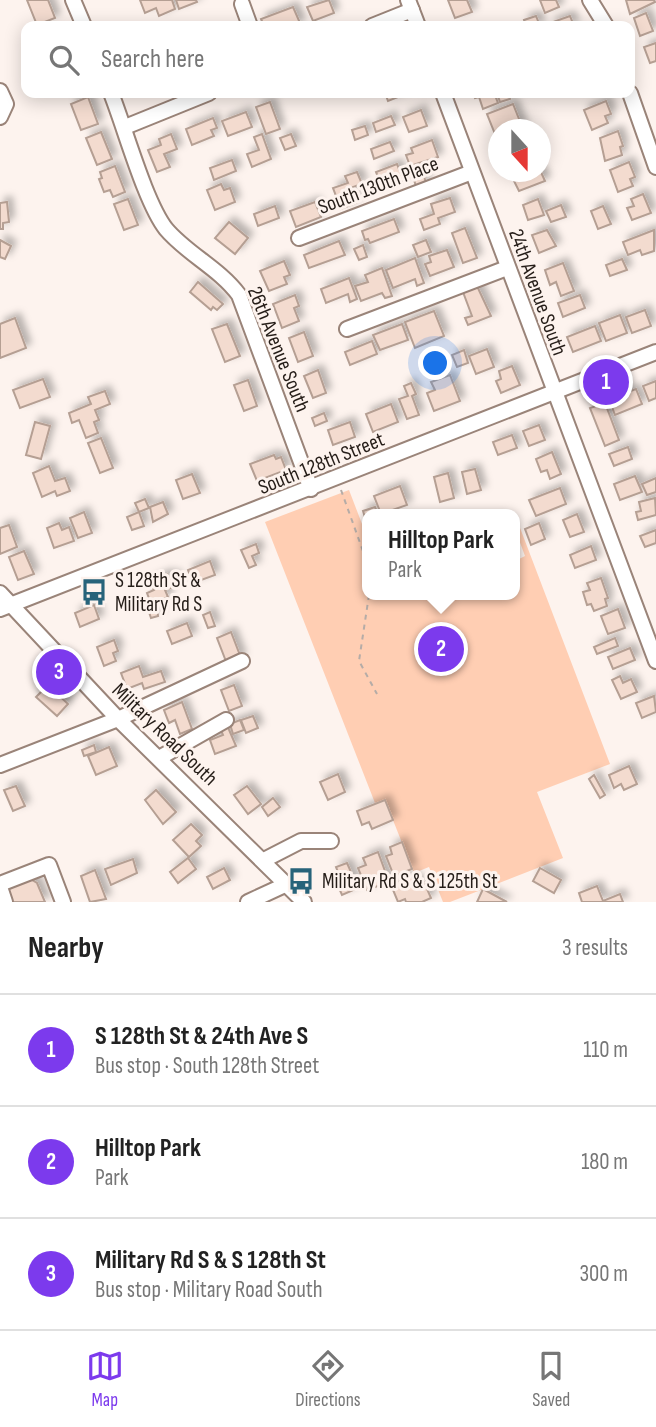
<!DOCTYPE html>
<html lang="en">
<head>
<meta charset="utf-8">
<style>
	body { margin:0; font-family:"Sofia Sans Condensed",sans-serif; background:#f6f6f6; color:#222 }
	.compass { position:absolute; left:488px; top:119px; width:63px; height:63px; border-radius:50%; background:#fff; box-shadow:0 4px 18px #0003; rotate:159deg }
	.you { position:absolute; left:436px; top:364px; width:24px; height:24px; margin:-18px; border:5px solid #fff; border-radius:50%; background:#1a73e8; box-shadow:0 0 0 10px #1a73e833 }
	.badge { display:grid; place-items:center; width:46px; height:46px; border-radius:50%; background:#7c3aed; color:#fff; font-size:23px; font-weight:700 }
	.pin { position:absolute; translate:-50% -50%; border:4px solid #fff; box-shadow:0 2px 7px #0006 }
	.popup { position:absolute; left:362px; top:509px; width:158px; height:91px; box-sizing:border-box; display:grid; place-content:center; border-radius:14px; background:#fff; filter:drop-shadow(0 2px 5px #0005); font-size:23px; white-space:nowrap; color:#767676 }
	.popup b { font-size:26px; color:#222 }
	.popup::after { content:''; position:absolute; left:50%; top:100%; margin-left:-14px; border:14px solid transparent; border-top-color:#fff }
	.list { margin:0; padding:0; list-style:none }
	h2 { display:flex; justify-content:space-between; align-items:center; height:91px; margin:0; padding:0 28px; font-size:30px }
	h2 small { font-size:23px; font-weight:400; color:#767676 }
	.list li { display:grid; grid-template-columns:46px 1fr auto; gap:21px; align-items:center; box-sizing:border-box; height:112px; padding:0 28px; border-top:2px solid #e0e0e0 }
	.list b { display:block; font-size:26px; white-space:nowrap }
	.list p { margin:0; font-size:23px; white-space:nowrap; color:#767676 }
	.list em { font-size:23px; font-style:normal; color:#767676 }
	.icon { flex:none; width:38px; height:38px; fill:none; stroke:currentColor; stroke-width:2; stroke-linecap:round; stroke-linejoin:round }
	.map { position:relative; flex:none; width:656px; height:902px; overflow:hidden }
	.search { position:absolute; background:#fff; box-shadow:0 4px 18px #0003; left:21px; right:21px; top:21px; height:77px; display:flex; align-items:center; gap:18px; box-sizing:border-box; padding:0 24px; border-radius:14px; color:#767676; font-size:26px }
	.sheet { height:427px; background:#fff }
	nav { display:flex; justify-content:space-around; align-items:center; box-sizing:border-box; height:98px; border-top:2px solid #e0e0e0; background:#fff; font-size:19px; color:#767676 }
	nav a { display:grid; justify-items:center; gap:4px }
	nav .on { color:#7c3aed }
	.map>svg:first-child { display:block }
</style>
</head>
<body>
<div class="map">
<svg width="656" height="902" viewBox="0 0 656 902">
	<defs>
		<filter id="shadow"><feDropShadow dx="5" dy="-5" stdDeviation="3.5" flood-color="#0004"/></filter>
	</defs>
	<rect width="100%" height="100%" fill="#fdf3ee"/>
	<polygon fill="#ffceb3" points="349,490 367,537 368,595 514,595 515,561 525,556 515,529 517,520 610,764 537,792 563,858 450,902 443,902 429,867 414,873 385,800 375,803 265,522"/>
	<g fill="#f3dbcf" stroke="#b59f93" stroke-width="2" filter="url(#shadow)">
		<polygon points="27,0 48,0 55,18 37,25"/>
		<polygon points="140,0 172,0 175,9 159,16 156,8 145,13"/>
		<polygon points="176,0 196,0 197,2 179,9"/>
		<polygon points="329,0 334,13 313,21 307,7"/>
		<polygon points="448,0 467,0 472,12 455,18"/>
		<polygon points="540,0 556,0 559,7 545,13"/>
		<polygon points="626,0 654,0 655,2 630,14"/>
		<polygon points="293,7 300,23 294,26 264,26 261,19"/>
		<polygon points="646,13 653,31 640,36 634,18"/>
		<polygon points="536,16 540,26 526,26 524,20"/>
		<polygon points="570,16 574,26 551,26 550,23"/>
		<polygon points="656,43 656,61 650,63 644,47"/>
		<polygon points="385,93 408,93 388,101"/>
		<polygon points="473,93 494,93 498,103 483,109 479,97 475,98"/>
		<polygon points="497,93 507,93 510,99 500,102"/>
		<polygon points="88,97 98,124 81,130 71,104"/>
		<polygon points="606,101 611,114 605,116 608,123 592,130 584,110"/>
		<polygon points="270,102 280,129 266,134 256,107"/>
		<polygon points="513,104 523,129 498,130 495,134 487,114"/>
		<polygon points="421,110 427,126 409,132 403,117"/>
		<polygon points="246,112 252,127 228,136 222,121"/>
		<polygon points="391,116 395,125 376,132 373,123"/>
		<polygon points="213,118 217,128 211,130 214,136 192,145 186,129"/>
		<polygon points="365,126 368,135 355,140 352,130"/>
		<polygon points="618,131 623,146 620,147 622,155 605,161 600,138"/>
		<polygon points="101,132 112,159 97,165 86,138"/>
		<polygon points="171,134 177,149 164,154 170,167 157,172 148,150 161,145 159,139"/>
		<polygon points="262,134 271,159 252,167 247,154 259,150 254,137"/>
		<polygon points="291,134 296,146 285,150 280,138"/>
		<polygon points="432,140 438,157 410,166 406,155 413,153 411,148"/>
		<polygon points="390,142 394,151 374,159 371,149"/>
		<polygon points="232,160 236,171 214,180 210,168"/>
		<polygon points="629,162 635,177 630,179 633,186 618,192 610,170"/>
		<polygon points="397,164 404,181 383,189 376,172"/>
		<polygon points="115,166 125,192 113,197 110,190 104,192 99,179 102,178 100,172"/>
		<polygon points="540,170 545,181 519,191 512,177"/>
		<polygon points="357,172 362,184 350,188 356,203 341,209 333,188 348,183 345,176"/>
		<polygon points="423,173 426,183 416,186 413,177"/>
		<polygon points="221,184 224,190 230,188 235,202 215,210 207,190"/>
		<polygon points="643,194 651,213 632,220 627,208 634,206 631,199"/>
		<polygon points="450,198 455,212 438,218 440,224 424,230 420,219 434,214 431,204"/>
		<polygon points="128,199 138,225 124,230 114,204"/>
		<polygon points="538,199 544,215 528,220 523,205"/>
		<polygon points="7,202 9,222 3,223 3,229 0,229 0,203"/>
		<polygon points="315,202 321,217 296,227 290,211"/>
		<polygon points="561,205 566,217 551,222 546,211"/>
		<polygon points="275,206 279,218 258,226 254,214"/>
		<polygon points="603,206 611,224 598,229 591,211"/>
		<polygon points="394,219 399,232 370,243 368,239 365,240 362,231"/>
		<polygon points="229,222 248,238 235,254 215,238"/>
		<polygon points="465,228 477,258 463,263 452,233"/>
		<polygon points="547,230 556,246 539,253 532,235"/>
		<polygon points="654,230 654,251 642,255 640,250 628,255 623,242"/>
		<polygon points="0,240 11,246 5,259 0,257"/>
		<polygon points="426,240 431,252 418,257 413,245"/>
		<polygon points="339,241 345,255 309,268 304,255"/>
		<polygon points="363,245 367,257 359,260 354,249"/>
		<polygon points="447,250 454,267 430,276 425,264 431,262 429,256"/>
		<polygon points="415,258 424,283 417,286 415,279 393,288 386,270"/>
		<polygon points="622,259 627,270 610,276 606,265"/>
		<polygon points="284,261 290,275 284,277 287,284 269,291 260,271"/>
		<polygon points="563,263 574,291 561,296 556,282 550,285 545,270"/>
		<polygon points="382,268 392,296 385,298 382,293 361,301 355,286 368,282 365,275"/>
		<polygon points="349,278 357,299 350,302 348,294 326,303 321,289"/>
		<polygon points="198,282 223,304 217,310 213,307 211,310 190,292"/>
		<polygon points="477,286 491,316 468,325 465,318 472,316 463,292"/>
		<polygon points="295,295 299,306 294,308 299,321 282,328 273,304"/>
		<polygon points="580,295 585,308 563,317 558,303"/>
		<polygon points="645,310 651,326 632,333 626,317"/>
		<polygon points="434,311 444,336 415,348 405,322"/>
		<polygon points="620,315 627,333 606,341 599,323"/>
		<polygon points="15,318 26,348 0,358 0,324"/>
		<polygon points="227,324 240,356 225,362 212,329"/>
		<polygon points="402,324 408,340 380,350 373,335"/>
		<polygon points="595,326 601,341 573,352 567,337"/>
		<polygon points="304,332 313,356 298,362 289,338"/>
		<polygon points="372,341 377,354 350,365 345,352"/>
		<polygon points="487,349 494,367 476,374 469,356"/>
		<polygon points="464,350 468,363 457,367 452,355"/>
		<polygon points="512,366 520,385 501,393 496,381 501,379 499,371"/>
		<polygon points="318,370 326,393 313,398 304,376"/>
		<polygon points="450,375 460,401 434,411 427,393 435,390 431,382"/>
		<polygon points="43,379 50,397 20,408 13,390"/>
		<polygon points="248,380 257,406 244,411 234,385"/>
		<polygon points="656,381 656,398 649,401 643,386"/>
		<polygon points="411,383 416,394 412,396 419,415 407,419 399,399 408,396 404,386"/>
		<polygon points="636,389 642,404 615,415 609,399"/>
		<polygon points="105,391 110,404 95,410 99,420 94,422 98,433 86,438 79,420 72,423 69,413 91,404 88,397"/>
		<polygon points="605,403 619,440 605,446 590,408"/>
		<polygon points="391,404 398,422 373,432 366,414"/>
		<polygon points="324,413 327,421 315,426 312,418"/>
		<polygon points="35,422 50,426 41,459 26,455"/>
		<polygon points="350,422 355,437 333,445 328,430"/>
		<polygon points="539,425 545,440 529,446 523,431"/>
		<polygon points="512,435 517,448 498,455 493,442"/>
		<polygon points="101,438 113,468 100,473 88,443"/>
		<polygon points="628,447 632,459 614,466 609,454"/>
		<polygon points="552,452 561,474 550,479 547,470 541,472 536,459"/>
		<polygon points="274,455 276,459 281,457 286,470 257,481 250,464"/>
		<polygon points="49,466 55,481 65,478 70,491 57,496 55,491 42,497 33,473"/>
		<polygon points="475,469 481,490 467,494 462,472"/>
		<polygon points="448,473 454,498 440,502 434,477"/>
		<polygon points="192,474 200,493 183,499 176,480"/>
		<polygon points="635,476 642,492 620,500 614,484"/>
		<polygon points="656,478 656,492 647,495 642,484"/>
		<polygon points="400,486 407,505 381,514 374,496"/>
		<polygon points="560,488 566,504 536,516 529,500"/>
		<polygon points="655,498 656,515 638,520 636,512 641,511 639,502"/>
		<polygon points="145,499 149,508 139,512 135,503"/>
		<polygon points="163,502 168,514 153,522 150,507"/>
		<polygon points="375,507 378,514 368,514 367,524 363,511"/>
		<polygon points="84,512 92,533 78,538 70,518"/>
		<polygon points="139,512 144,526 132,530 127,517"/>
		<polygon points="577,514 584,532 570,537 563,520"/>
		<polygon points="59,523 62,530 69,527 74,541 54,548 47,528"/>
		<polygon points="539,523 545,539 531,545 525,529"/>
		<polygon points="9,525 17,547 0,554 0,528"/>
		<polygon points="656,530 656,543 645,547 640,536"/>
		<polygon points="256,544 259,553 252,556 256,565 249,568 241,550"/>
		<polygon points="591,546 596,560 575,568 570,555"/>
		<polygon points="24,551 34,574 18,580 9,557"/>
		<polygon points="210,561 215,575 193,583 188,570"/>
		<polygon points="167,574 169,577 175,575 179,585 165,590 168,597 157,602 158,616 151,618 146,603 150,601 147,593 154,590 150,581"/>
		<polygon points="601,578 608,598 605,599 607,606 594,611 591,604 587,605 583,592 590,590 587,583"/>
		<polygon points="94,605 99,619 80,627 75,613"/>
		<polygon points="618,609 625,628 608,634 601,616"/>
		<polygon points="210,612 215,626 208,628 203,615"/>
		<polygon points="187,623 192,636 172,644 167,631"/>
		<polygon points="231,632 241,658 227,664 217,638"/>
		<polygon points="615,638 618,646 597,654 594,647"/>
		<polygon points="114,640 118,651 113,653 116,661 104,666 97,647"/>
		<polygon points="630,648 635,660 613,669 608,657"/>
		<polygon points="139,666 143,677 161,671 165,682 144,689 142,683 127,689 121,673"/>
		<polygon points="620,676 623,683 631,679 637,692 621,699 612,680"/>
		<polygon points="48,685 68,704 57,716 36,697"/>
		<polygon points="234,685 242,706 229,711 221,690"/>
		<polygon points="654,696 656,712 642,718 636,703"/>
		<polygon points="182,702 192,729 180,734 175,720 169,723 164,710"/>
		<polygon points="253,716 258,728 246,733 241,720"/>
		<polygon points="240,720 244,730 233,734 230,724"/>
		<polygon points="227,725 236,746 215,754 210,740 223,735 220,728"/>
		<polygon points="94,745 96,752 84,756 82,750"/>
		<polygon points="109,747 117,766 96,775 88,756"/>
		<polygon points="629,766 637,784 624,790 621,784 614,788 609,775"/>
		<polygon points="338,774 345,792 328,800 320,782"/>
		<polygon points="594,775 605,795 600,798 589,779"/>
		<polygon points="16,786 25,806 13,811 4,790"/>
		<polygon points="247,786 261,804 248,814 234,795"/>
		<polygon points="156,790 176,812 163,824 145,800"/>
		<polygon points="273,798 280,807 268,816 262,807"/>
		<polygon points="385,800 393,820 372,829 369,822 362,825 357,811"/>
		<polygon points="191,824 202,835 196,841 201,846 189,857 173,840"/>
		<polygon points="402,842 412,869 394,876 386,856 392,854 390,847"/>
		<polygon points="378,852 389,882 367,890 358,868 366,865 363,858"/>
		<polygon points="188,858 196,869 178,883 170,872"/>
		<polygon points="133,859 137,873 111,885 105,869"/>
		<polygon points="347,863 358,888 342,895 335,879 340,877 336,867"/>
		<polygon points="224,868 230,880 213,889 207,877"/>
		<polygon points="540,868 561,880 554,893 533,881"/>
		<polygon points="95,870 106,899 90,902 81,876"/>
		<polygon points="414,876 417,885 424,882 431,898 422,902 406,902 405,899 398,902 391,885"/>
		<polygon points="27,877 37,883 45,902 8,902 8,885"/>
		<polygon points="597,886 603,901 620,894 623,902 582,902 579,893"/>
		<polygon points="483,889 507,902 477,902"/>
	</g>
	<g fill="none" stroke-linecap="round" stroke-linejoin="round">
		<defs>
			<g id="minor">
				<polyline points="73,0 84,26"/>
				<polyline points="408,0 418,26"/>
				<polyline points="590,0 606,26"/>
				<polyline points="242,4 250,26"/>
				<polyline points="372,26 412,10"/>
				<polyline points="0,91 6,104 0,117"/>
				<path d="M 111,93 C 125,128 145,202 166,229 C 187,254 219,268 239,295 L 311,489"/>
				<polyline points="443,93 656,661"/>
				<polyline points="630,93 656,167"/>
				<polyline points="125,127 209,93"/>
				<polyline points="299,238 472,172"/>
				<polyline points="347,329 507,268"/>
				<polyline points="0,593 118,719 304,902"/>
				<polyline points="0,609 656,352"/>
				<polyline points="159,758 226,720"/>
				<polyline points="0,765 118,719 242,661"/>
				<polyline points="264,860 301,841 331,841"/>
				<polyline points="0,884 49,865 63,902"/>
				<polyline points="0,887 5,902"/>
				<polyline points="248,902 287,884"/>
			</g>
		</defs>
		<use href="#minor" stroke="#9a8479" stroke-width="18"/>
		<g stroke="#b5aca7" stroke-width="2" stroke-dasharray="5 5" stroke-linecap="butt">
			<polyline points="341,490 368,565"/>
			<polyline points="369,595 359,661 377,694"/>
		</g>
		<use href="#minor" stroke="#fff" stroke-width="14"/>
	</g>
	<defs>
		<symbol id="bus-bare" viewBox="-9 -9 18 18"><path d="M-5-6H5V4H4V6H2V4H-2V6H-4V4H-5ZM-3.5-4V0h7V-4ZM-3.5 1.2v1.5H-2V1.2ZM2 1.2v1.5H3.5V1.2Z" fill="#27637a" stroke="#fdf3ee" stroke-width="2.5" paint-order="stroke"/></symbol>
	</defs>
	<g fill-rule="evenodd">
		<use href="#bus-bare" x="75" y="573" width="38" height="38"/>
		<use href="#bus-bare" x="282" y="862" width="38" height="38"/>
	</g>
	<g text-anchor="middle" stroke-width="6" stroke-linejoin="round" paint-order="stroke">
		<g font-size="21" fill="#251d18" stroke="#fdf3ee">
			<text transform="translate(378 185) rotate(-21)" y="7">South 130th Place</text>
			<text transform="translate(538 292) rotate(70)" y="7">24th Avenue South</text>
			<text transform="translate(279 349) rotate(68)" y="7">26th Avenue South</text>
			<text transform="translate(321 463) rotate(-22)" y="7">South 128th Street</text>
			<text transform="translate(165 734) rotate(44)" y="7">Military Road South</text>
		</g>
		<g font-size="21" fill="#251d18" stroke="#fdf3ee" text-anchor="start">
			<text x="115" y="587">S 128th St &amp;<tspan x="115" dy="24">Military Rd S</tspan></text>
			<text x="322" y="888">Military Rd S &amp; S 125th St</text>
		</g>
	</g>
</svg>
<svg class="compass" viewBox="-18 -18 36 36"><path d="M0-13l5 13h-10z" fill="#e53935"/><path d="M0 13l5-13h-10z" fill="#767676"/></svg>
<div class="you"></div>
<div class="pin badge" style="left:606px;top:382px">1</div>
<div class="pin badge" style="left:441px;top:649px">2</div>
<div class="popup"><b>Hilltop Park</b>Park</div>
<div class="pin badge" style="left:59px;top:672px">3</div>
<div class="search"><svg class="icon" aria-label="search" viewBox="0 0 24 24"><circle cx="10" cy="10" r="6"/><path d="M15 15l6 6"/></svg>Search here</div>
</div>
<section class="sheet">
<h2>Nearby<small>3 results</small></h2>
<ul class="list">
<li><span class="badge">1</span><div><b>S 128th St &amp; 24th Ave S</b><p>Bus stop · South 128th Street</p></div><em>110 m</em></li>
<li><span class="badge">2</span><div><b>Hilltop Park</b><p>Park</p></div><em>180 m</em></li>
<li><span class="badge">3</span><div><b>Military Rd S &amp; S 128th St</b><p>Bus stop · Military Road South</p></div><em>300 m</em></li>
</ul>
</section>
<nav>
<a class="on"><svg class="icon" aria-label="map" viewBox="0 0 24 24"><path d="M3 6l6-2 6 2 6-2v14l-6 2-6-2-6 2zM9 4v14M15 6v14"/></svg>Map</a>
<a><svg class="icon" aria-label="directions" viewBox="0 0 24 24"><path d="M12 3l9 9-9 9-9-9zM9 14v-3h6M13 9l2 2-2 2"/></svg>Directions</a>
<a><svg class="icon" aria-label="saved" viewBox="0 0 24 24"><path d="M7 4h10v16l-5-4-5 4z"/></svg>Saved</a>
</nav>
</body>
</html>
